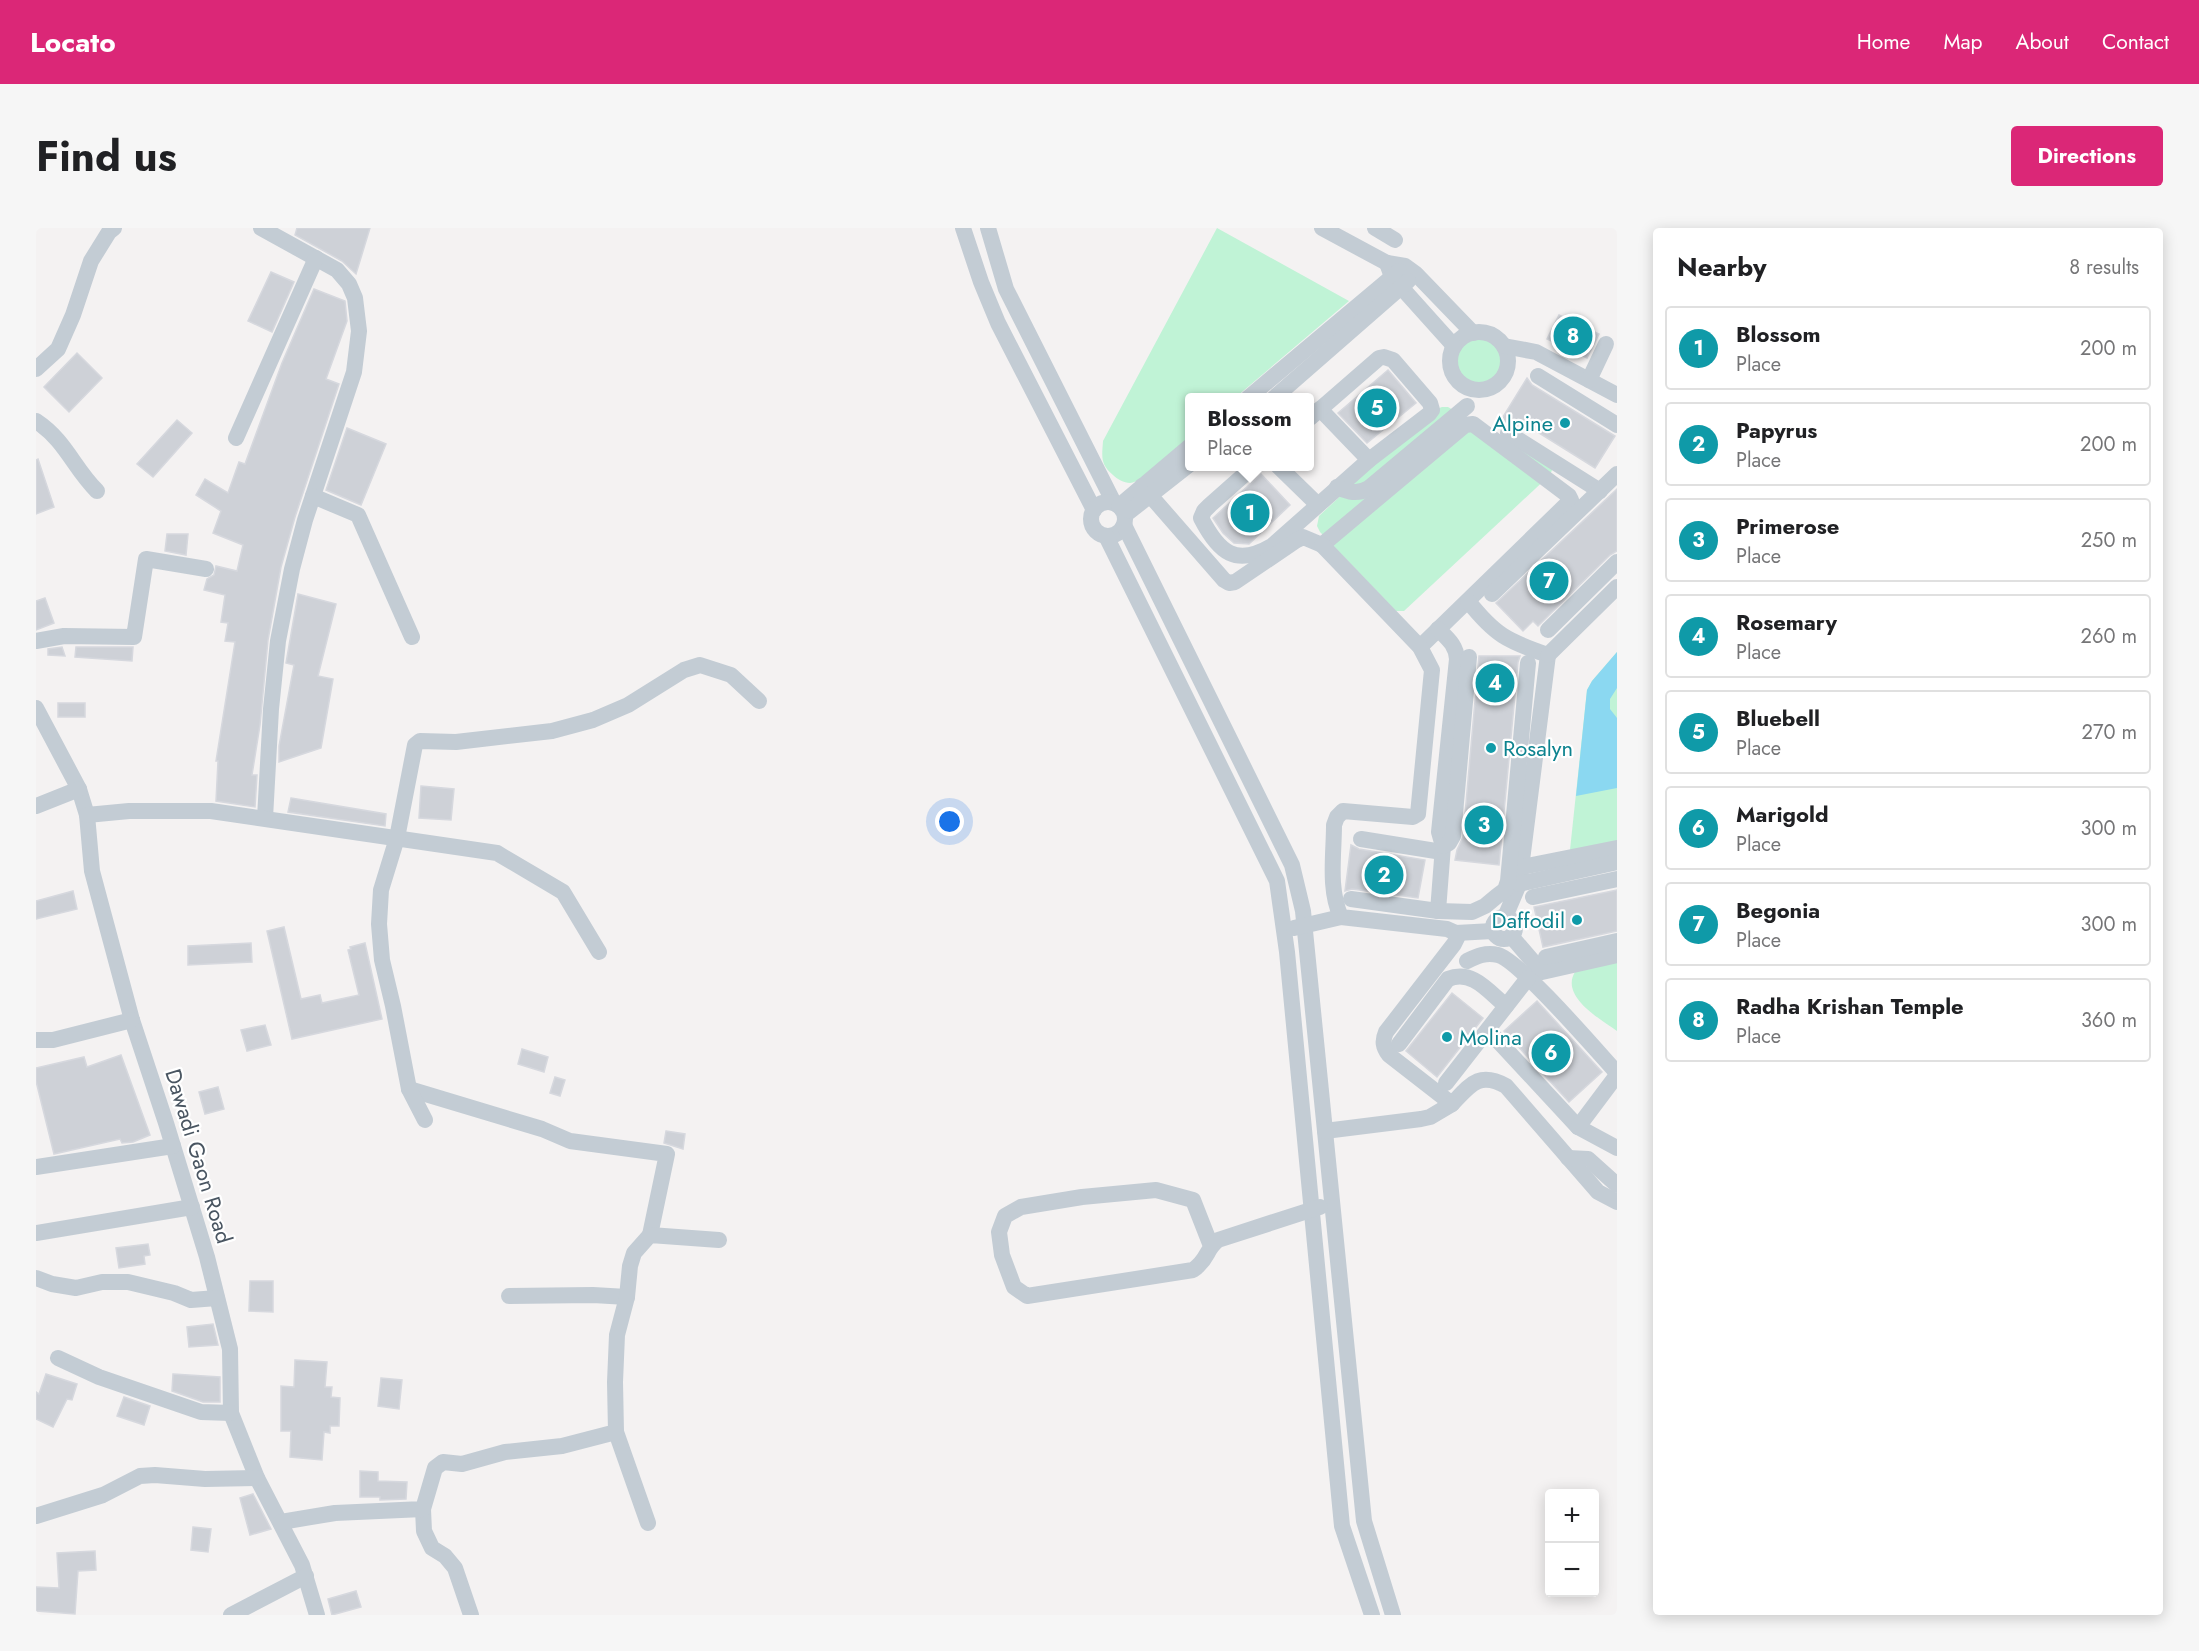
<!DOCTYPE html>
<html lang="en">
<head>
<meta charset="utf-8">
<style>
	body { margin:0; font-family:Jost,sans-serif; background:#f6f6f6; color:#202124 }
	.controls { position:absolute; right:18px; bottom:18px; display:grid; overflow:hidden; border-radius:6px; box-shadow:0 3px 15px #0003 }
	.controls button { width:54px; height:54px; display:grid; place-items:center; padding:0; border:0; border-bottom:2px solid #e0e0e0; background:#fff; color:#202124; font:30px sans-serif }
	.you { position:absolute; left:914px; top:594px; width:21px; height:21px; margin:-15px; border:4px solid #fff; border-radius:50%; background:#1a73e8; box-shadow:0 0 0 9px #1a73e833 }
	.badge { display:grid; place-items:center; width:39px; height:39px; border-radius:50%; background:#db2777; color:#fff; font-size:20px; font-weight:700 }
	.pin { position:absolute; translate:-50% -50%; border:3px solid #fff; box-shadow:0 2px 6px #0006 }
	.popup { position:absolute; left:1149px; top:165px; width:129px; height:78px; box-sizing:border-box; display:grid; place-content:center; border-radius:6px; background:#fff; filter:drop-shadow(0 2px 4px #0005); font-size:20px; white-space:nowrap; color:#757577 }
	.popup b { font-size:22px; color:#202124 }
	.popup::after { content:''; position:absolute; left:50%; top:100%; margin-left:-12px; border:12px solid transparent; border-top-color:#fff }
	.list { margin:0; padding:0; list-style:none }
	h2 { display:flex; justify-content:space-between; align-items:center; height:78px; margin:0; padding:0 24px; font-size:26px }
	h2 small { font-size:20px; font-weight:400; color:#757577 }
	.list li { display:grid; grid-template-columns:39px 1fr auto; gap:18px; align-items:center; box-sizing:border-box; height:84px; margin:0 12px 12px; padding:0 12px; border:2px solid #e0e0e0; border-radius:6px }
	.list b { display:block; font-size:22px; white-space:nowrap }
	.list p { margin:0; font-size:20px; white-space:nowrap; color:#757577 }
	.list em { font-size:20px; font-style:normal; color:#757577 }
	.map { position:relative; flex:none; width:1581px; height:1387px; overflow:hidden; border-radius:6px }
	header { display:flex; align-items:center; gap:36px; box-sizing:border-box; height:84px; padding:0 30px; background:#db2777; color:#fff }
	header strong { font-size:28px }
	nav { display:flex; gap:33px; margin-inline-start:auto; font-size:21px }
	.intro { display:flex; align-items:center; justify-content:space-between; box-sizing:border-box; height:144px; padding:0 36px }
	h1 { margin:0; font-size:42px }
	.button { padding:15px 27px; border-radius:6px; background:#db2777; color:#fff; font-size:21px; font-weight:700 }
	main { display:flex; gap:36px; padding:0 36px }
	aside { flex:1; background:#fff; border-radius:6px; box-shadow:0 3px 15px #0003 }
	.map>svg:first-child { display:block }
</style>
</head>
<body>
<header>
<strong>Locato</strong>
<nav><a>Home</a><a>Map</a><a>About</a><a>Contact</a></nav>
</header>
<div class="intro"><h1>Find us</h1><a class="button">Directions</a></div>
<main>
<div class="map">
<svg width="1581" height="1387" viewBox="0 0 1581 1387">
	<rect width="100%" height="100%" fill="#f4f2f2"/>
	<g fill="#c0f3d6">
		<path d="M 1181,0 L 1313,73 L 1200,169 L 1154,170 L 1154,209 C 1142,219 1108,254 1094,255 C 1088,255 1081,251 1077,247 C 1064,236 1066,229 1067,213 Z"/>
		<circle cx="1443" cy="134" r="26"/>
		<polygon points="1406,179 1412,179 1515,237 1516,242 1514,247 1368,383 1360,383 1284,304 1281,298 1283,288 1395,183"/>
		<polygon points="1581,424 1581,623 1534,622 1551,462 1556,453"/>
		<path d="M 1581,732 L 1581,803 C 1564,791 1524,768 1539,744 Z"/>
	</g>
	<polygon fill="#8bd8f1" points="1581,424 1581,460 1574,471 1574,481 1581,490 1581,560 1540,568 1551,462 1556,453"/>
	<g fill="#ced1d7" stroke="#d6d8de" stroke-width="1.5">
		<polygon points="261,0 334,0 320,46 306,33 259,7"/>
		<polygon points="235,44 258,54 236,104 212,93"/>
		<polygon points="278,61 309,73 311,93 290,151 303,156 259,289 245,339 232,412 224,497 216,547 221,547 219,579 180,573 182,533 180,533 199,414 189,413 192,395 185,394 189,367 168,362 171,351 178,347 180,338 201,343 207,317 177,305 185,283 160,267 169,251 192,265 203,234 209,236 246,135"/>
		<polygon points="1523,87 1563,106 1551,130 1511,111"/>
		<polygon points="41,125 66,150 33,184 8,159"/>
		<polygon points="1352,142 1380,175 1331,215 1302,185"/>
		<polygon points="1491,150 1496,157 1579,208 1559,240 1484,193 1481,198 1465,192"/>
		<polygon points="141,192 156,205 117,249 101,236"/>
		<polygon points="311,200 350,216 325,277 290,262"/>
		<polygon points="2,231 18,279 0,286 0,232"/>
		<polygon points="1225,246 1254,277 1213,316 1198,315 1187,305 1177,290"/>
		<polygon points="1581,261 1581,323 1574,327 1502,398 1497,393 1487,403 1460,375"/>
		<polygon points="131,306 152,306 150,327 129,323"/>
		<polygon points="262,366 300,376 282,448 297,451 285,520 243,534 243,518 258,437 250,435"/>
		<polygon points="9,370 18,395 0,402 0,373"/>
		<polygon points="26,419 29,428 12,427 12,421"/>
		<polygon points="40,419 97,419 96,433 39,429"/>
		<polygon points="1443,428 1484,428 1482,434 1463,637 1419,632 1421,622 1427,609"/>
		<rect x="22" y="475" width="27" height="14"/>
		<polygon points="385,558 418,561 415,592 383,590"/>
		<polygon points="255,570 350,586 349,598 252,584"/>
		<polygon points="1315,617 1323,621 1389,632 1382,670 1316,661 1309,663"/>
		<polygon points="1581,662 1581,703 1507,719 1498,679"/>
		<polygon points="37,663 41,681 0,691 0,673"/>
		<polygon points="248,699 265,771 284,767 286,775 323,767 312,722 315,721 314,719 329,715 346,791 256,811 231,703"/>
		<polygon points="215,715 216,734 152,737 152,718"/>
		<polygon points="1416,765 1447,790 1401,849 1370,823"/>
		<polygon points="1501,773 1566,844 1533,874 1468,803"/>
		<polygon points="229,797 235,817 211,823 205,802"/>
		<polygon points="486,821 512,829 508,844 482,836"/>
		<polygon points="85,827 114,907 97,914 86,915 84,911 18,926 0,853 0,840 48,829 51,839"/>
		<polygon points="519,849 529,852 524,868 514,865"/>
		<polygon points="182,859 188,881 169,886 163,864"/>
		<polygon points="630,903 649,906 647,921 628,915"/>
		<polygon points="112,1016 114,1027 108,1028 109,1036 83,1040 80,1020"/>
		<polygon points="214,1053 237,1053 237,1084 213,1083"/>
		<polygon points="177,1096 182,1117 153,1119 151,1099"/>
		<polygon points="259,1132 291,1134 289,1159 296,1159 295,1169 304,1170 303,1198 294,1198 294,1205 288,1204 286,1232 254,1229 255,1203 245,1203 245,1158 258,1159"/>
		<polygon points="10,1146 41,1156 36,1172 31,1171 17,1199 0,1191 0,1164 3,1166"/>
		<polygon points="137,1146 184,1149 184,1174 167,1174 136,1163"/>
		<polygon points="345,1150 366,1152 363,1181 342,1178"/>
		<polygon points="88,1169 114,1178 108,1197 81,1188"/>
		<polygon points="324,1243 342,1244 342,1253 371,1254 370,1271 344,1272 344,1269 324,1269"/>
		<polygon points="217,1266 235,1301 214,1307 204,1270"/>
		<polygon points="157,1299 175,1301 172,1324 155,1322"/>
		<polygon points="59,1323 60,1342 42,1343 39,1386 0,1383 0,1359 23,1360 21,1325"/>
		<polygon points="320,1363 325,1379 296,1387 292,1371"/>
	</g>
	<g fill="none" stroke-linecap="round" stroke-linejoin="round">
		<g stroke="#c3ccd4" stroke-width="16">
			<polyline points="225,0 301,42 313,56 319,70 323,103 318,144 269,292 256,341 242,413 235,481 229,590"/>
			<polyline points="927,0 945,54 962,95 1058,282"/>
			<polyline points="952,0 970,61 1078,275"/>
			<polyline points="1286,0 1351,35"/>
			<polyline points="1339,0 1359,12"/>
			<circle cx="1443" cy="133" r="29"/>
			<polyline points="1418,118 1356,49 1351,35 1369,38 1380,46 1437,105"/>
			<polyline points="1468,118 1500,124 1581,167"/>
			<polyline points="0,141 22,121 37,87 55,33 73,4 78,0"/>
			<polyline points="1502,148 1581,197"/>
			<polyline points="1553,152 1570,116"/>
			<polyline points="1212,170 1363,43"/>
			<polyline points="1238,170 1372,53"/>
			<polyline points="1284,181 1333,232"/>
			<path d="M 0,193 C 30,213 37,239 61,263"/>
			<polyline points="1472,205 1564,263"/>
			<polyline points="200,210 280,30"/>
			<path d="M 1218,238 L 1174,277 L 1168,283 L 1165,290 C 1183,325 1200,339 1236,318 L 1333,232 L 1393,186 L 1396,182 L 1394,175 L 1357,132 L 1348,129 L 1343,130 L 1274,190"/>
			<polyline points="1242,238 1281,276"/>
			<polyline points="1106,258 1188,352 1193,355 1199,354 1261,312 1267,309 1286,317 1429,197 1437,196 1533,268 1535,272 1384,419"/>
			<path d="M 1301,259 C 1313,264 1321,267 1333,260 L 1431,178"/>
			<polyline points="277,268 322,287 376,409"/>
			<circle cx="1072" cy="291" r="17"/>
			<polyline points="1083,278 1154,218"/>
			<polyline points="1089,287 1154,236"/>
			<polyline points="1088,297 1256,637 1267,683 1328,1293 1357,1387"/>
			<polyline points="1070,308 1241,653 1251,724 1306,1298 1336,1387"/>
			<path d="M 1286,317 L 1384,419 L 1396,442 L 1382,586 L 1377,589 L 1307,583 L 1301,589 L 1298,597 C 1298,627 1292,661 1305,689 L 1411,701 L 1420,705 L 1421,710 L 1418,716 L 1350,804 C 1346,813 1347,819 1353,827 L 1416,876 C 1434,857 1443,843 1470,858 L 1562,964 L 1581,974"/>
			<polyline points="1456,366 1581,246"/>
			<path d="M 1432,373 C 1459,407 1471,413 1512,427 L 1483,656 L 1469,689"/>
			<path d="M 1402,401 C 1412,411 1420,417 1421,431 L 1403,604 L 1407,618 L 1402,683"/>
			<polyline points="1512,402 1581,334"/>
			<polyline points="0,413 28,408 98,409 110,331 170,341"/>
			<polyline points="1512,427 1581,359"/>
			<polyline points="0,480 43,561 51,587 56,643 96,792 130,895 171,1029 194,1121 195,1185 221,1250 266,1337 281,1387"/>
			<polyline points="0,578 43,561"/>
			<polyline points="51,587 93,583 175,583 461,625 527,664 563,724"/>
			<polyline points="1325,611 1406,624"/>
			<polyline points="1407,618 1413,615 1417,608 1433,429"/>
			<polyline points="1486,639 1581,620"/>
			<polyline points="1483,656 1581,634"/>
			<polyline points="1497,669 1581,651"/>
			<polyline points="1315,671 1402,683 1436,684 1449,678 1461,668 1469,662 1472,653 1492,435"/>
			<circle cx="1468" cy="700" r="11"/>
			<polyline points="1258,700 1305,689"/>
			<polyline points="1420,705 1457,703"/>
			<polyline points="1475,708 1506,744 1581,727"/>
			<polyline points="1510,729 1581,713"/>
			<path d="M 1431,733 C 1441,728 1450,724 1462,727 C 1484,733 1561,823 1581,845"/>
			<polyline points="1452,802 1542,899 1581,920"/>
			<polyline points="0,812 17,812 96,792"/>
			<path d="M 1363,816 L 1412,751 C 1436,741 1452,763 1470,778"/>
			<polyline points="1410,855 1492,750"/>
			<polyline points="373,861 506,901 534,913 631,926 614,1007"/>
			<polyline points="389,892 373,861 357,778 346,732 343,696 345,662 361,610 379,517 384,513 420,514 516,503 557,492 592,477 648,442 664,437 695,447 723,473"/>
			<polyline points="1542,899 1581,847"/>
			<polyline points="1289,903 1385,891 1394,889 1416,876"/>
			<polyline points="1532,930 1552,931 1581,957"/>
			<polyline points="0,939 137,918"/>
			<polyline points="0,1005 156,979"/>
			<path d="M 1175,1018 L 1157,972 L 1120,962 L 1046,969 L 985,979 L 969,988 L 963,1004 L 966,1027 L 978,1059 L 991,1068 L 1157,1042 C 1173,1031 1169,1022 1182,1012 L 1284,979"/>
			<polyline points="0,1050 16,1056 40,1060 66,1054 92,1054 138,1065 155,1072 181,1070"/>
			<polyline points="473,1068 557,1067 591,1069"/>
			<polyline points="22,1130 63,1149 165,1184 195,1185"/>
			<polyline points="580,1204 612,1295"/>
			<polyline points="387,1281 388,1303 396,1320 409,1328 419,1340 435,1387"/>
			<polyline points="0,1288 67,1267 104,1248 119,1247 169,1251 221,1250"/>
			<polyline points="245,1294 299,1285 387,1281 399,1240 407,1234 426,1236 469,1224 526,1218 580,1204 579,1154 581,1107 591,1069 594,1038 598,1025 614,1007 683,1012"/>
			<polyline points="195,1387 270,1348"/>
		</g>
	</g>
	<g fill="#0f9aa8" stroke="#fff" stroke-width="2">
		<circle cx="1529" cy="195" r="6"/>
		<circle cx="1455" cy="520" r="6"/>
		<circle cx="1541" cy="692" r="6"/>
		<circle cx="1411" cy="809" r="6"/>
	</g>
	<g text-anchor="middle" stroke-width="4.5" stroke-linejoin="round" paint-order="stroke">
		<g font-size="22" fill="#0d838f" stroke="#fff" text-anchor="end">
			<text x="1517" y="203">Alpine</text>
			<text x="1467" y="528" text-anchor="start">Rosalyn</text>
			<text x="1529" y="700">Daffodil</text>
			<text x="1423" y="817" text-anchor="start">Molina</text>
		</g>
		<g font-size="22" fill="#495561" stroke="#fff">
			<text transform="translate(163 928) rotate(73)" y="8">Dawadi Gaon Road</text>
		</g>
	</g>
</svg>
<div class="controls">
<button>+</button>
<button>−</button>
</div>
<div class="you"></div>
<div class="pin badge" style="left:1214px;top:285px;background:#0f9aa8">1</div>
<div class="popup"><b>Blossom</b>Place</div>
<div class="pin badge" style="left:1348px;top:647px;background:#0f9aa8">2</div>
<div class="pin badge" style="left:1448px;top:597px;background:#0f9aa8">3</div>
<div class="pin badge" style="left:1459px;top:455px;background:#0f9aa8">4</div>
<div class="pin badge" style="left:1341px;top:180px;background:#0f9aa8">5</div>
<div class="pin badge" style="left:1515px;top:825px;background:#0f9aa8">6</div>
<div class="pin badge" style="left:1513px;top:353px;background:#0f9aa8">7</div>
<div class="pin badge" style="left:1537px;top:108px;background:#0f9aa8">8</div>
</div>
<aside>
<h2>Nearby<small>8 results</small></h2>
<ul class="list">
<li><span class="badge" style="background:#0f9aa8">1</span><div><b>Blossom</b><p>Place</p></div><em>200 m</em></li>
<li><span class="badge" style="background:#0f9aa8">2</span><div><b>Papyrus</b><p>Place</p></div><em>200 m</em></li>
<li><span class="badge" style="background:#0f9aa8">3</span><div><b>Primerose</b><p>Place</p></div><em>250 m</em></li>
<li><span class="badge" style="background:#0f9aa8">4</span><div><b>Rosemary</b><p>Place</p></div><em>260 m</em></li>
<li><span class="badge" style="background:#0f9aa8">5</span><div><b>Bluebell</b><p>Place</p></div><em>270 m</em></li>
<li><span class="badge" style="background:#0f9aa8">6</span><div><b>Marigold</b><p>Place</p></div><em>300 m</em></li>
<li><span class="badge" style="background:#0f9aa8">7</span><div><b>Begonia</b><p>Place</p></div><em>300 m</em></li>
<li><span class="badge" style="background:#0f9aa8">8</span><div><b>Radha Krishan Temple</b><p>Place</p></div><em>360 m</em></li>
</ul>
</aside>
</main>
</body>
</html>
